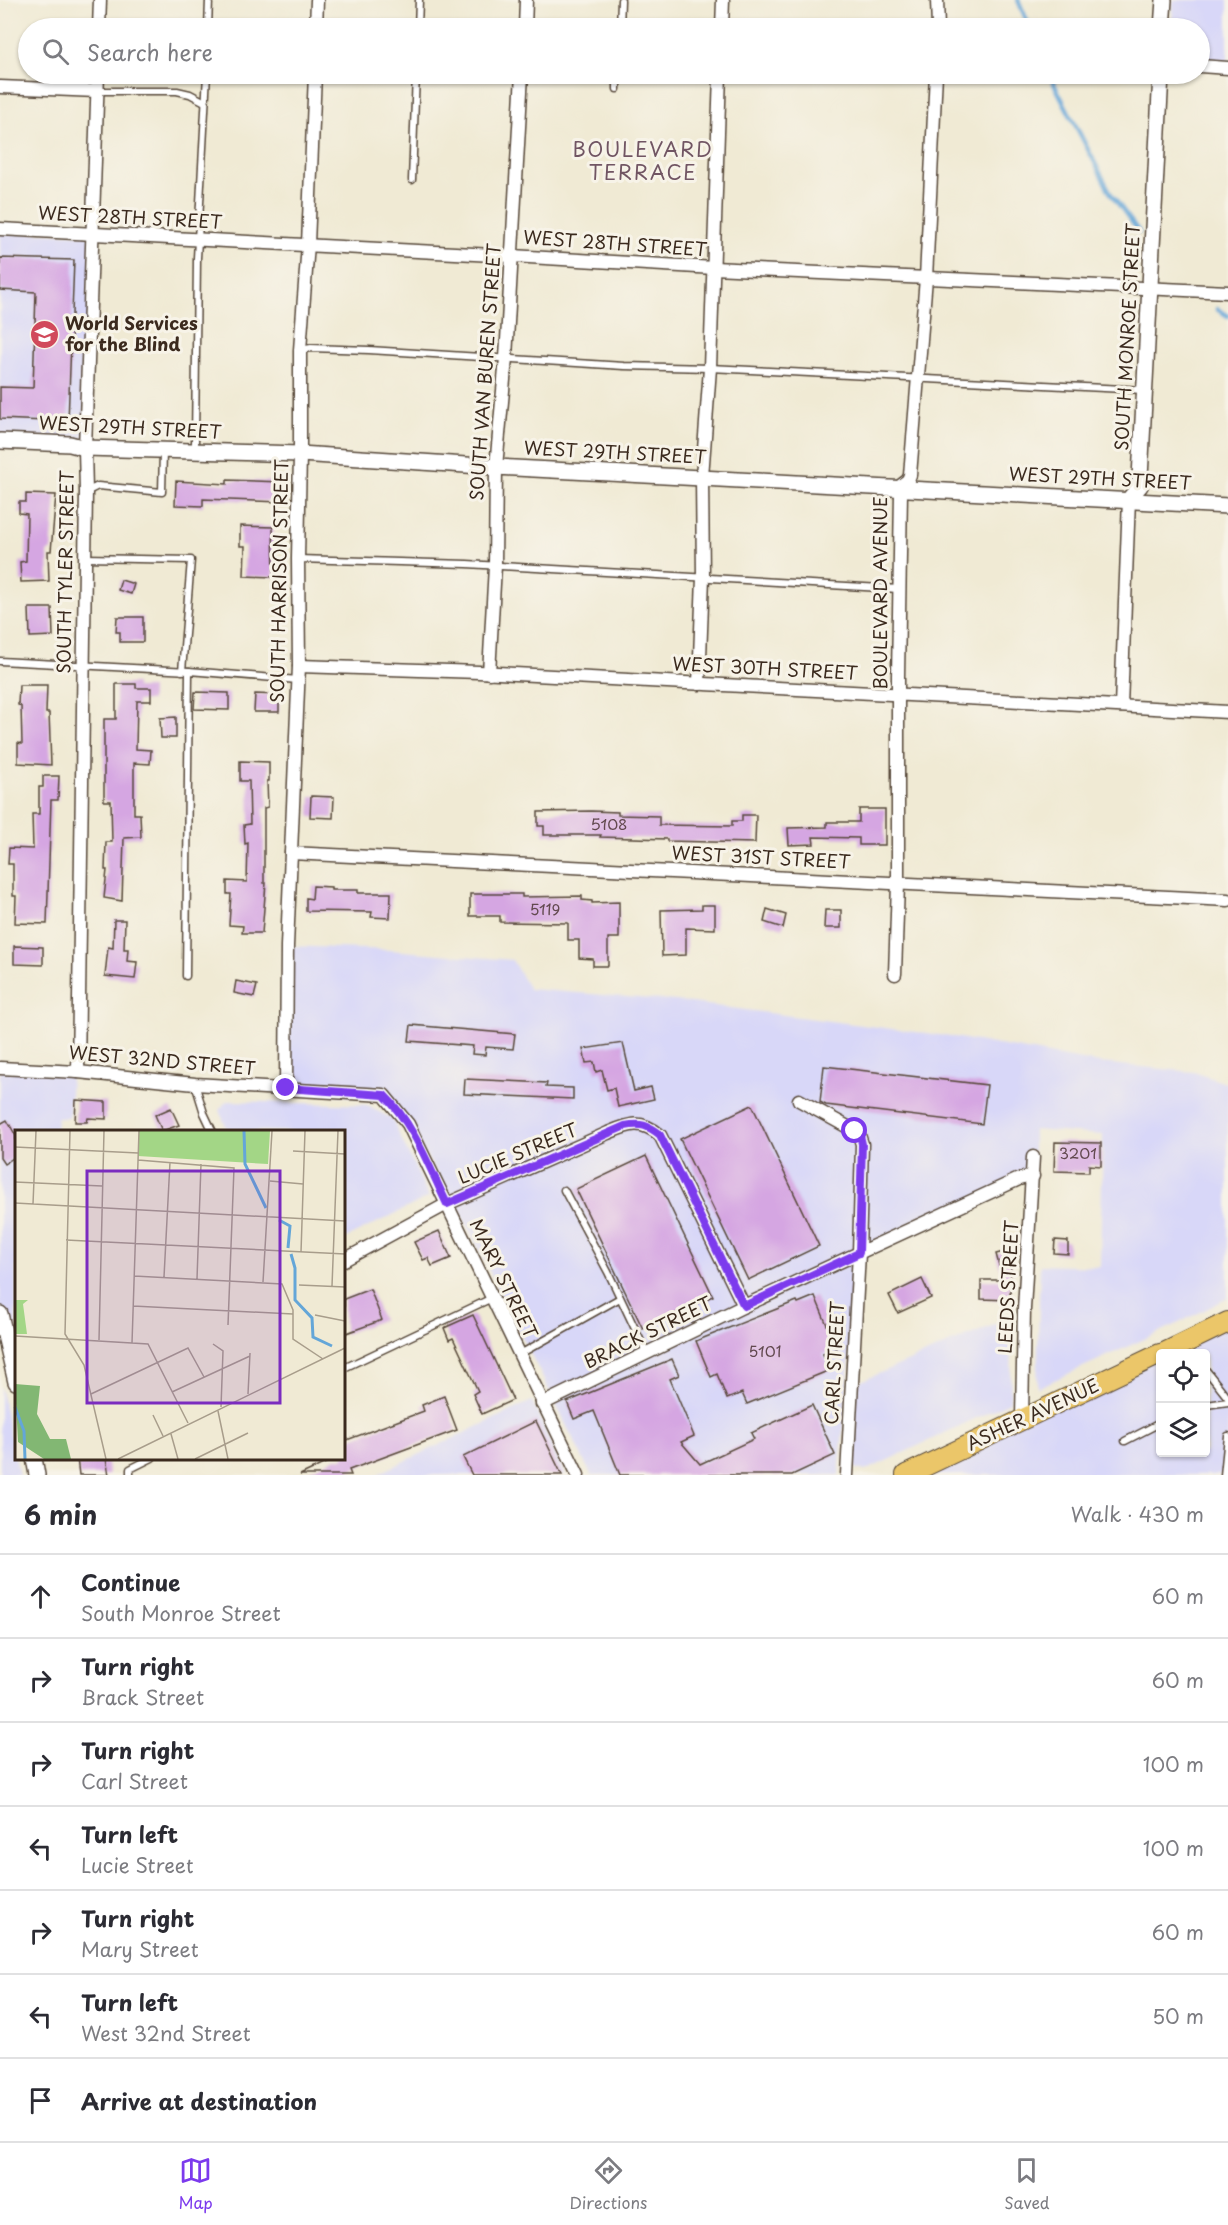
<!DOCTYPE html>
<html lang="en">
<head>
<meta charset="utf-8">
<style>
	body { margin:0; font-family:"Playpen Sans",sans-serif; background:#f7f7f7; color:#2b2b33 }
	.controls { position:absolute; right:18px; bottom:18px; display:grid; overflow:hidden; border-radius:6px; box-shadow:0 2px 4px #0004 }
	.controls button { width:54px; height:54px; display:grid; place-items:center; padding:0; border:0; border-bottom:2px solid #e1e1e2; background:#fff; color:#2b2b33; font:30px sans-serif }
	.stop { position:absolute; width:18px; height:18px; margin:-14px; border:4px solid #7c3aed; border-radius:50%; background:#fff }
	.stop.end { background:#7c3aed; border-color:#fff; box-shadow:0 2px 6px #0008 }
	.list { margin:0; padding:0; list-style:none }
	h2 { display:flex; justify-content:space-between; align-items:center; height:78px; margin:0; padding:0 24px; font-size:26px }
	h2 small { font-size:20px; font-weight:400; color:#7c7c81 }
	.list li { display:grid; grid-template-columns:39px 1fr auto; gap:18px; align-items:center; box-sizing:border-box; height:84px; padding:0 24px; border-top:2px solid #e1e1e2 }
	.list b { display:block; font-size:22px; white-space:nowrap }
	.list p { margin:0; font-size:20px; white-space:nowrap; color:#7c7c81 }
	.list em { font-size:20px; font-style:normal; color:#7c7c81 }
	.icon { flex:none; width:33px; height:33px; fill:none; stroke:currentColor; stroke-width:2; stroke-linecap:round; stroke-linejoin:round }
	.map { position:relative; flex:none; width:1228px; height:1475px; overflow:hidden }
	.search { position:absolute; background:#fff; box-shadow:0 2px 4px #0004; left:18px; right:18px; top:18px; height:66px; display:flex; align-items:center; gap:15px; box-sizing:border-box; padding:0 21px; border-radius:33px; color:#7c7c81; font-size:22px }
	.sheet { height:666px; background:#fff }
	nav { display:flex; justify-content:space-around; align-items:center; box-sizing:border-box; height:84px; border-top:2px solid #e1e1e2; background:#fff; font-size:16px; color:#7c7c81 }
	nav a { display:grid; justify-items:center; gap:3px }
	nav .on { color:#7c3aed }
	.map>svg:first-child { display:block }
</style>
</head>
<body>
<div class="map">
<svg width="1228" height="1475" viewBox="0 0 1228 1475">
	<rect width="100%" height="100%" fill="#f7f3e8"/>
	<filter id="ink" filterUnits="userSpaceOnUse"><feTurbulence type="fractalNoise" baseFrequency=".0167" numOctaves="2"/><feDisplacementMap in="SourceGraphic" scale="12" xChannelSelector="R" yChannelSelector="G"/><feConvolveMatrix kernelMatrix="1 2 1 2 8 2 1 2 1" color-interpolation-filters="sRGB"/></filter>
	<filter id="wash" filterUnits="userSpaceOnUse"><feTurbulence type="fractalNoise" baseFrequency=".008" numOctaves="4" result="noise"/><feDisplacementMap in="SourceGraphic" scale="24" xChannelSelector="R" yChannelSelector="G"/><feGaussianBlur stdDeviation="1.35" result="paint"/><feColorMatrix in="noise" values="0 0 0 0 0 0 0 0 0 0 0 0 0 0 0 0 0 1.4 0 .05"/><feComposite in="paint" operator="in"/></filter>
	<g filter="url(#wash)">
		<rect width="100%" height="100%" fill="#f0ead4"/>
		<g fill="#d8d7f8" fill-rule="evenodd">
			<polygon points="1173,0 1228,0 1228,67 1200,66 1200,28 1172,28"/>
			<polygon points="0,231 92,235 84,446 0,441"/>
			<polygon points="287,946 389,950 512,960 529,989 676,1001 954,1037 1099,1063 1194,1072 1228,1084 1228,1298 1173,1326 1037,1388 1040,1265 1100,1267 1103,1135 1033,1130 1033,1176 859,1253 839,1475 591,1475 456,1204 397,1108 391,1102 286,1088"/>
			<polygon points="0,1068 71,1071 69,1118 57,1118 56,1131 16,1132 16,1383 0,1316"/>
			<polygon points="227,1101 367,1105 392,1119 429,1197 344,1239 344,1132 228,1131 219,1110"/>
			<polygon points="1013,1317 1010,1402 865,1471 855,1468 852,1385"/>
			<path d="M 1228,1319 L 1228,1475 L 906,1475 ZM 1160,1354 L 1206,1354 L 1206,1452 L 1160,1452 Z"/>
			<polygon points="0,1386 19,1475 0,1475"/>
			<polygon points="532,1401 566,1475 376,1475"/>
		</g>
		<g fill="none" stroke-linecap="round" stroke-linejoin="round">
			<g stroke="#64a6d8" stroke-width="4.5">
				<polyline points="1018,0 1030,28"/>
				<polyline points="1049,74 1111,194 1139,232"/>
				<polyline points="1217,309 1228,316"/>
			</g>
		</g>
		<g id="blocks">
			<g fill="#d5a6e2">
				<polygon points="0,258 74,260 68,422 0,419 0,387 33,388 36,292 0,290"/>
				<polygon points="227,480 282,482 282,502 203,499 203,506 175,505 176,481 227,484"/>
				<polygon points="26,494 56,495 51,551 48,551 49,581 21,582 20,562 26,561 27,514 19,513 19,502 26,502"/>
				<polygon points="240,526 273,527 274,577 244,576 245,546 240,546"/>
				<polygon points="121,580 134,584 131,594 118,590"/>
				<polygon points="29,608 52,608 53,636 30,637"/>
				<polygon points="117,617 143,617 143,642 120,642 120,632 116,632"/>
				<polygon points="116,684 136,684 136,688 151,688 151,701 137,701 136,749 151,750 150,764 134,763 134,814 140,814 141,837 124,838 122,901 104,898 107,870 105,870 106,842 112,842 111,801 104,801 104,719 116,719"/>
				<polygon points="19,685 47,685 46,713 49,713 51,765 18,763 18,743 22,744 21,706 18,705"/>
				<polygon points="195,692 229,693 229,710 194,709"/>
				<polygon points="255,694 279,695 279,712 254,712"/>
				<polygon points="176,717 176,738 161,738 160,718"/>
				<polygon points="240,761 269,762 269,781 267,781 268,807 264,808 264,883 266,883 262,933 242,933 243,926 229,925 231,894 227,894 227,881 247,882 248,843 245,844 244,825 250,824 249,781 240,781"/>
				<polygon points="43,776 59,776 58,800 51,800 47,924 15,923 16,896 13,896 13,864 8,864 9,848 33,849 32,814 39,814 39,787 43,787"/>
				<polygon points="311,796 334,797 333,818 310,817"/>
				<polygon points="859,809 885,809 885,845 859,845 859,838 813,837 814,844 789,845 788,828 827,827 827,822 859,822"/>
				<polygon points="591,811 618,812 618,815 659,816 659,825 732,826 732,821 742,821 742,815 756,815 755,843 667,841 667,839 600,837 601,835 544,835 544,826 538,826 538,812"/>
				<polygon points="313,886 331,887 331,890 358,890 358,893 391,893 390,918 371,917 372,912 306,911 306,898 312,899"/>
				<polygon points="470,894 522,894 522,897 582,896 582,900 592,901 592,903 619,902 619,938 608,938 608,966 593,966 593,959 579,958 579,940 568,940 568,923 500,922 500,916 470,916"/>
				<polygon points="702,905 715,905 715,929 686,928 686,955 662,956 661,910 702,909"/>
				<polygon points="767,909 786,915 783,928 764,922"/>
				<polygon points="825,910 841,910 841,928 824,928"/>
				<polygon points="114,920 125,920 124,949 128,949 127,961 137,962 135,979 105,976 108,947 113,948"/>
				<polygon points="14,946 43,947 43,965 14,964"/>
				<polygon points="236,981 257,985 254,997 234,993"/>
				<polygon points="411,1025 515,1034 513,1049 486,1047 485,1055 472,1054 473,1046 409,1041"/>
				<polygon points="623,1043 634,1091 651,1087 654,1099 618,1107 614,1088 607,1090 602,1070 596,1072 594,1062 586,1063 583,1049"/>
				<polygon points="824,1066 987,1085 982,1124 826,1105 820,1102"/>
				<polygon points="465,1079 547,1083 546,1087 573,1088 573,1099 464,1094"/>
				<polygon points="76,1100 106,1102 106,1119 88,1118 87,1122 75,1122"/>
				<polygon points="752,1105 819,1246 748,1280 680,1139"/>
				<polygon points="171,1108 179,1125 162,1131 155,1115"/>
				<polygon points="7,1120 16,1136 16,1156 4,1164 0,1158 0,1124"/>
				<polygon points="1055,1142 1101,1143 1101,1166 1089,1165 1089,1172 1054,1171"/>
				<polygon points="646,1156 713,1296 643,1329 576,1189"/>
				<polygon points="439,1231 451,1258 432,1266 428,1258 423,1260 414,1242"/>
				<polygon points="1055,1240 1068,1241 1068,1254 1054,1253"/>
				<polygon points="1007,1251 1011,1264 1010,1300 981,1299 981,1280 1003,1280 996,1254"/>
				<polygon points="922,1279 931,1298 898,1313 889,1295"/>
				<polygon points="370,1289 382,1320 344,1334 344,1299"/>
				<polygon points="815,1296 837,1349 823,1354 830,1370 747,1404 742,1393 727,1399 717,1374 711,1377 696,1341 797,1301 798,1303"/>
				<polygon points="473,1315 513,1400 482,1414 473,1394 478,1391 453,1338 449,1340 444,1328"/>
				<polygon points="672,1359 679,1375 670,1379 694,1436 681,1442 700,1464 754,1439 751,1433 812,1405 835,1455 792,1475 620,1475 594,1411 574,1419 567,1402"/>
				<polygon points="444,1396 457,1430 349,1470 351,1475 300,1475 336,1458 344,1458 344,1441 424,1411 422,1405"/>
				<polygon points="536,1421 562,1475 472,1475 463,1457"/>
				<polygon points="77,1458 106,1458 109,1475 79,1475"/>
			</g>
		</g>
	</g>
	<g filter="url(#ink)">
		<use href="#blocks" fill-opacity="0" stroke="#564739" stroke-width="1.5"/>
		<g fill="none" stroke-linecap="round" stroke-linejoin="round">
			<defs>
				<g id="service">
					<polyline points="208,28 209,0"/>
					<polyline points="418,28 419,0"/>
					<polyline points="620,28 621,0"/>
					<polyline points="617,89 617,74"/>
					<polyline points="98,91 177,91 190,94 205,102"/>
					<polyline points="412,180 416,74"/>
					<polyline points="300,350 311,348 369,350 624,366 710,368 1144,390"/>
					<polyline points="193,450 195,444 197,258 207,74"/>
					<polyline points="86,492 98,486 162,492 163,451"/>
					<polyline points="85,558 191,560 182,671"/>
					<polyline points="298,559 467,564 899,589"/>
					<polyline points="0,661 189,671 298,680"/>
					<polyline points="186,976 189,671"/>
					<polyline points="195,1084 204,1113 213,1132"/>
					<polyline points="564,1190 608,1272 647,1354"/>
					<polyline points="520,1354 620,1298"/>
					<polyline points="344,1368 492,1298"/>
					<polyline points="1206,1370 1228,1398"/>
					<polyline points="1206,1405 1228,1402"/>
					<polyline points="1125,1441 1160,1423"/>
					<polyline points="130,1475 130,1469 152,1458"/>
					<polyline points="1224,1475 1228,1436"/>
				</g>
				<g id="minor">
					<polyline points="937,0 938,28"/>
					<polyline points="99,28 100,0"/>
					<polyline points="316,28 317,0"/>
					<polyline points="525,28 526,0"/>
					<polyline points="722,28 723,0"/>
					<polyline points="1200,66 1228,68"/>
					<polyline points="0,87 97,91"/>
					<polyline points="0,229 512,256 714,268 1228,292"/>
					<polyline points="299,666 479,672 1228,712"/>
					<polyline points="489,673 495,566 496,467 506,358 522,74"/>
					<polyline points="699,684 703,577 702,477 710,368 720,74"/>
					<polyline points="1121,706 1129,499"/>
					<polyline points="291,853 1228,900"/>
					<polyline points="895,974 898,884 898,676 901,492 899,487 908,480 910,475 926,278 936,74"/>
					<polyline points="0,1068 78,1072 195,1084 384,1095 408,1124 578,1475"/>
					<polyline points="78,1072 86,492 85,448 98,74"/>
					<polyline points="286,1088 287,946 299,666 298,559 300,454 300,350 308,244 315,74"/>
					<polyline points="799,1100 855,1131 859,1135 862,1144 859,1253 847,1475"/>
					<path d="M 344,1260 L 447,1204 L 608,1133 C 630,1124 640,1119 660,1135 L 744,1306"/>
					<polyline points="542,1404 744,1306 1019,1179 1033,1176"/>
					<polyline points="1022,1418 1024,1309 1033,1157"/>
				</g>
				<g id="tertiary">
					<polyline points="1162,28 1164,0"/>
					<polyline points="0,441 70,444 85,448 300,454 496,467 1228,506"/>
					<polyline points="1129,499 1140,486 1140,478 1161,74"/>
					<polyline points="0,1314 16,1382"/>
					<polyline points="34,1458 37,1475"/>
				</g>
				<g id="primary">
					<polyline points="1162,1354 1228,1322"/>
					<polyline points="906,1475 1160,1354"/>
				</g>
			</defs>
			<use href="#service" stroke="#564739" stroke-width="9"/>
			<use href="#minor" stroke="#564739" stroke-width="15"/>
			<use href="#tertiary" stroke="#564739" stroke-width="18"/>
			<use href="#primary" stroke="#564739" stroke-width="22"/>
			<use href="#service" stroke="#fff" stroke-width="6"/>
			<use href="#minor" stroke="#fff" stroke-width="12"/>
			<use href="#tertiary" stroke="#fff" stroke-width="15"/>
			<use href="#primary" stroke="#ebc669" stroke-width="20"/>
		</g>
	</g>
	<g fill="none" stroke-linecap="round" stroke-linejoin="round" filter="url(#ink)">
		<path stroke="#7c3aed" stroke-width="8" d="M 286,1088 L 384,1095 C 414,1124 429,1167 447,1204 L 625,1126 C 641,1123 648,1125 660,1135 L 744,1306 L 859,1253 L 862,1144 L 860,1135 L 855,1131"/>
	</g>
	<defs>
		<symbol id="university-disc" viewBox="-11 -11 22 22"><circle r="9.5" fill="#d1495b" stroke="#f7f3e8"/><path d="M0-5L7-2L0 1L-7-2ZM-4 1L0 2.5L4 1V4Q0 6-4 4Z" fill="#fff"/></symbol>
	</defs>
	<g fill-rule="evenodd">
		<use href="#university-disc" x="28" y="318" width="33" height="33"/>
	</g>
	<g text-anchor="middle" stroke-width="6" stroke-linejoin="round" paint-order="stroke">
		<g font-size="15" fill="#62494f">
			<text x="609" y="830">5108</text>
			<text x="545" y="915">5119</text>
			<text x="1078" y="1159">3201</text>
			<text x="765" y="1357">5101</text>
		</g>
		<g font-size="18" fill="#3b2a1e" stroke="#f7f3e8">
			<text transform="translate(130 218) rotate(3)" y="6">WEST 28TH STREET</text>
			<text transform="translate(615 244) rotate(4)" y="6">WEST 28TH STREET</text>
			<text transform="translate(1128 337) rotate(-87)" y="6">SOUTH MONROE STREET</text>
			<text transform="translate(486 372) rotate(-86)" y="6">SOUTH VAN BUREN STREET</text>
			<text transform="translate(130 428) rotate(3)" y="6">WEST 29TH STREET</text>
			<text transform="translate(615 453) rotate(3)" y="6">WEST 29TH STREET</text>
			<text transform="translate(1100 479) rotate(3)" y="6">WEST 29TH STREET</text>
			<text transform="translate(66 572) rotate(-89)" y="6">SOUTH TYLER STREET</text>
			<text transform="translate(280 581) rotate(-89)" y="6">SOUTH HARRISON STREET</text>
			<text transform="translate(881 593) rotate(-90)" y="6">BOULEVARD AVENUE</text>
			<text transform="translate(765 669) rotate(3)" y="6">WEST 30TH STREET</text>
			<text transform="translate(761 858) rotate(3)" y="6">WEST 31ST STREET</text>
			<text transform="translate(162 1061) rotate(5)" y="6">WEST 32ND STREET</text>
			<text transform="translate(518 1154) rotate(-23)" y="6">LUCIE STREET</text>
			<text transform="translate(503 1279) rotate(64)" y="6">MARY STREET</text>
			<text transform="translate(1009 1287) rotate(-87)" y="6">LEEDS STREET</text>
			<text transform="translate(648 1333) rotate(-26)" y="6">BRACK STREET</text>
			<text transform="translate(835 1363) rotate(-87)" y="6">CARL STREET</text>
			<text transform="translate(1033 1415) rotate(-25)" y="6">ASHER AVENUE</text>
		</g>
		<g font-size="18" font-weight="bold" fill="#3b2a1e" stroke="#f7f3e8" text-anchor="start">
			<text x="65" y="330">World Services<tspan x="65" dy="21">for the Blind</tspan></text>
		</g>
		<g font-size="20" letter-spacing="1.5" fill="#715563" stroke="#f7f3e8">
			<text x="643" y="157">BOULEVARD<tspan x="643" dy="23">TERRACE</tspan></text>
		</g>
	</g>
	<g transform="translate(15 1130)">
		<rect width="330" height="330" fill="#f0ead4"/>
		<path d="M 124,1 L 255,1 L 253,34 L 123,26 ZM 0,170 L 13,170 L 8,174 L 12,204 L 0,204 Z" fill="#a3d686"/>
		<path d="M 0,254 L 25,256 L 22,284 L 35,309 L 51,309 L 56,329 L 29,329 L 3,312 Z" fill="#82b773"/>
		<path fill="none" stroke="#64a6d8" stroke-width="3" d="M 229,1 L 230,34 L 251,78M 264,90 L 275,96 L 273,118M 276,124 L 280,138 L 280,170 L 297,188 L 298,207 L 317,216M 0,277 L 9,301 L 10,329"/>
		<path fill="none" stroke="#a89d8b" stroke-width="1.5" d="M 55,1 L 50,204 L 69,235 L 91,329M 0,17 L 123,23M 278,21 L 330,24M 123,30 L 219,38 L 213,195M 255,51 L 288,54M 0,52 L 87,56M 0,73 L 330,91M 18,74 L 21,1M 51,110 L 330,124M 286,122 L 290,1M 119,146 L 267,154 L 278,180 L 278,209 L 308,229M 149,147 L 155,32M 182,149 L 186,34M 248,152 L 257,1M 284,155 L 330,157M 317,156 L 323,1M 118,176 L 278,184M 300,185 L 330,191M 0,206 L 133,214 L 173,293M 84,210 L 89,1M 117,213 L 124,1M 198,214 L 208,221 L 206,277M 157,262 L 235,226M 76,264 L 173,218 L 189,247M 233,264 L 235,223M 203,281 L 213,329M 138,285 L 148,306M 156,304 L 163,329M 103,329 L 330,218M 180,329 L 233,303"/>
		<path fill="#7b2cbf" fill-opacity="0.15" stroke="#7b2cbf" stroke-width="3" d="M 72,41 L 265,41 L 265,273 L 72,273 Z"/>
		<rect width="330" height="330" fill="none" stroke="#3b2a1e" stroke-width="3"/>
	</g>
</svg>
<div class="controls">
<button><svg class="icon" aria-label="locate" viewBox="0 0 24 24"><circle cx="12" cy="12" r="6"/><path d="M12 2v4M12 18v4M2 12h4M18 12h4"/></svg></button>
<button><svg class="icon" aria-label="layers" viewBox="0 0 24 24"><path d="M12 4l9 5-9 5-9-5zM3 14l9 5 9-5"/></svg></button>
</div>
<div class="stop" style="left:855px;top:1131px"></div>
<div class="stop end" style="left:286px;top:1088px"></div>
<div class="search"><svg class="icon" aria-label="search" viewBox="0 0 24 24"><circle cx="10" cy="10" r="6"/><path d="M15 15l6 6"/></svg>Search here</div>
</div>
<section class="sheet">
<h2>6 min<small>Walk · 430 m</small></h2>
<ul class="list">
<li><svg class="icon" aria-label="ahead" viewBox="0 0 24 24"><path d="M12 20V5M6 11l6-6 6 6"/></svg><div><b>Continue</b><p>South Monroe Street</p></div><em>60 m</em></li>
<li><svg class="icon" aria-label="right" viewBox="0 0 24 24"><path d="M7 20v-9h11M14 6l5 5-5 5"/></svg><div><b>Turn right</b><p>Brack Street</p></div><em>60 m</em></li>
<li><svg class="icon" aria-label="right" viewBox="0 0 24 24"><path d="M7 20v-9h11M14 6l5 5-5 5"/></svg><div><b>Turn right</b><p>Carl Street</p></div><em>100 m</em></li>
<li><svg class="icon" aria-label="left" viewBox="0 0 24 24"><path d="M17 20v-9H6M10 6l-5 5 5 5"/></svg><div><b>Turn left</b><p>Lucie Street</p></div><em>100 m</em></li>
<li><svg class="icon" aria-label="right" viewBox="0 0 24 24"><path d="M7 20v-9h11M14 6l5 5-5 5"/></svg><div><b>Turn right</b><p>Mary Street</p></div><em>60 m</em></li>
<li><svg class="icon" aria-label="left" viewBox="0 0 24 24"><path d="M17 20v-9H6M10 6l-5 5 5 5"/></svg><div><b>Turn left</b><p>West 32nd Street</p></div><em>50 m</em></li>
<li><svg class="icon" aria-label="arrive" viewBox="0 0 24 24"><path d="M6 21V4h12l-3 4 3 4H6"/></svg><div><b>Arrive at destination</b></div></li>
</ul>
</section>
<nav>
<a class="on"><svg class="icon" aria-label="map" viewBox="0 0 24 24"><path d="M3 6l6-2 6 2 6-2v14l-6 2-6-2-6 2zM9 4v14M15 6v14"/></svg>Map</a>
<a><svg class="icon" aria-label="directions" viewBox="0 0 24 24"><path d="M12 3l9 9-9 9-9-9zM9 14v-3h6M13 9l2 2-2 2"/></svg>Directions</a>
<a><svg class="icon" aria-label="saved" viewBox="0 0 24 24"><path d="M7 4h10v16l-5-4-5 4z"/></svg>Saved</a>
</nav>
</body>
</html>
